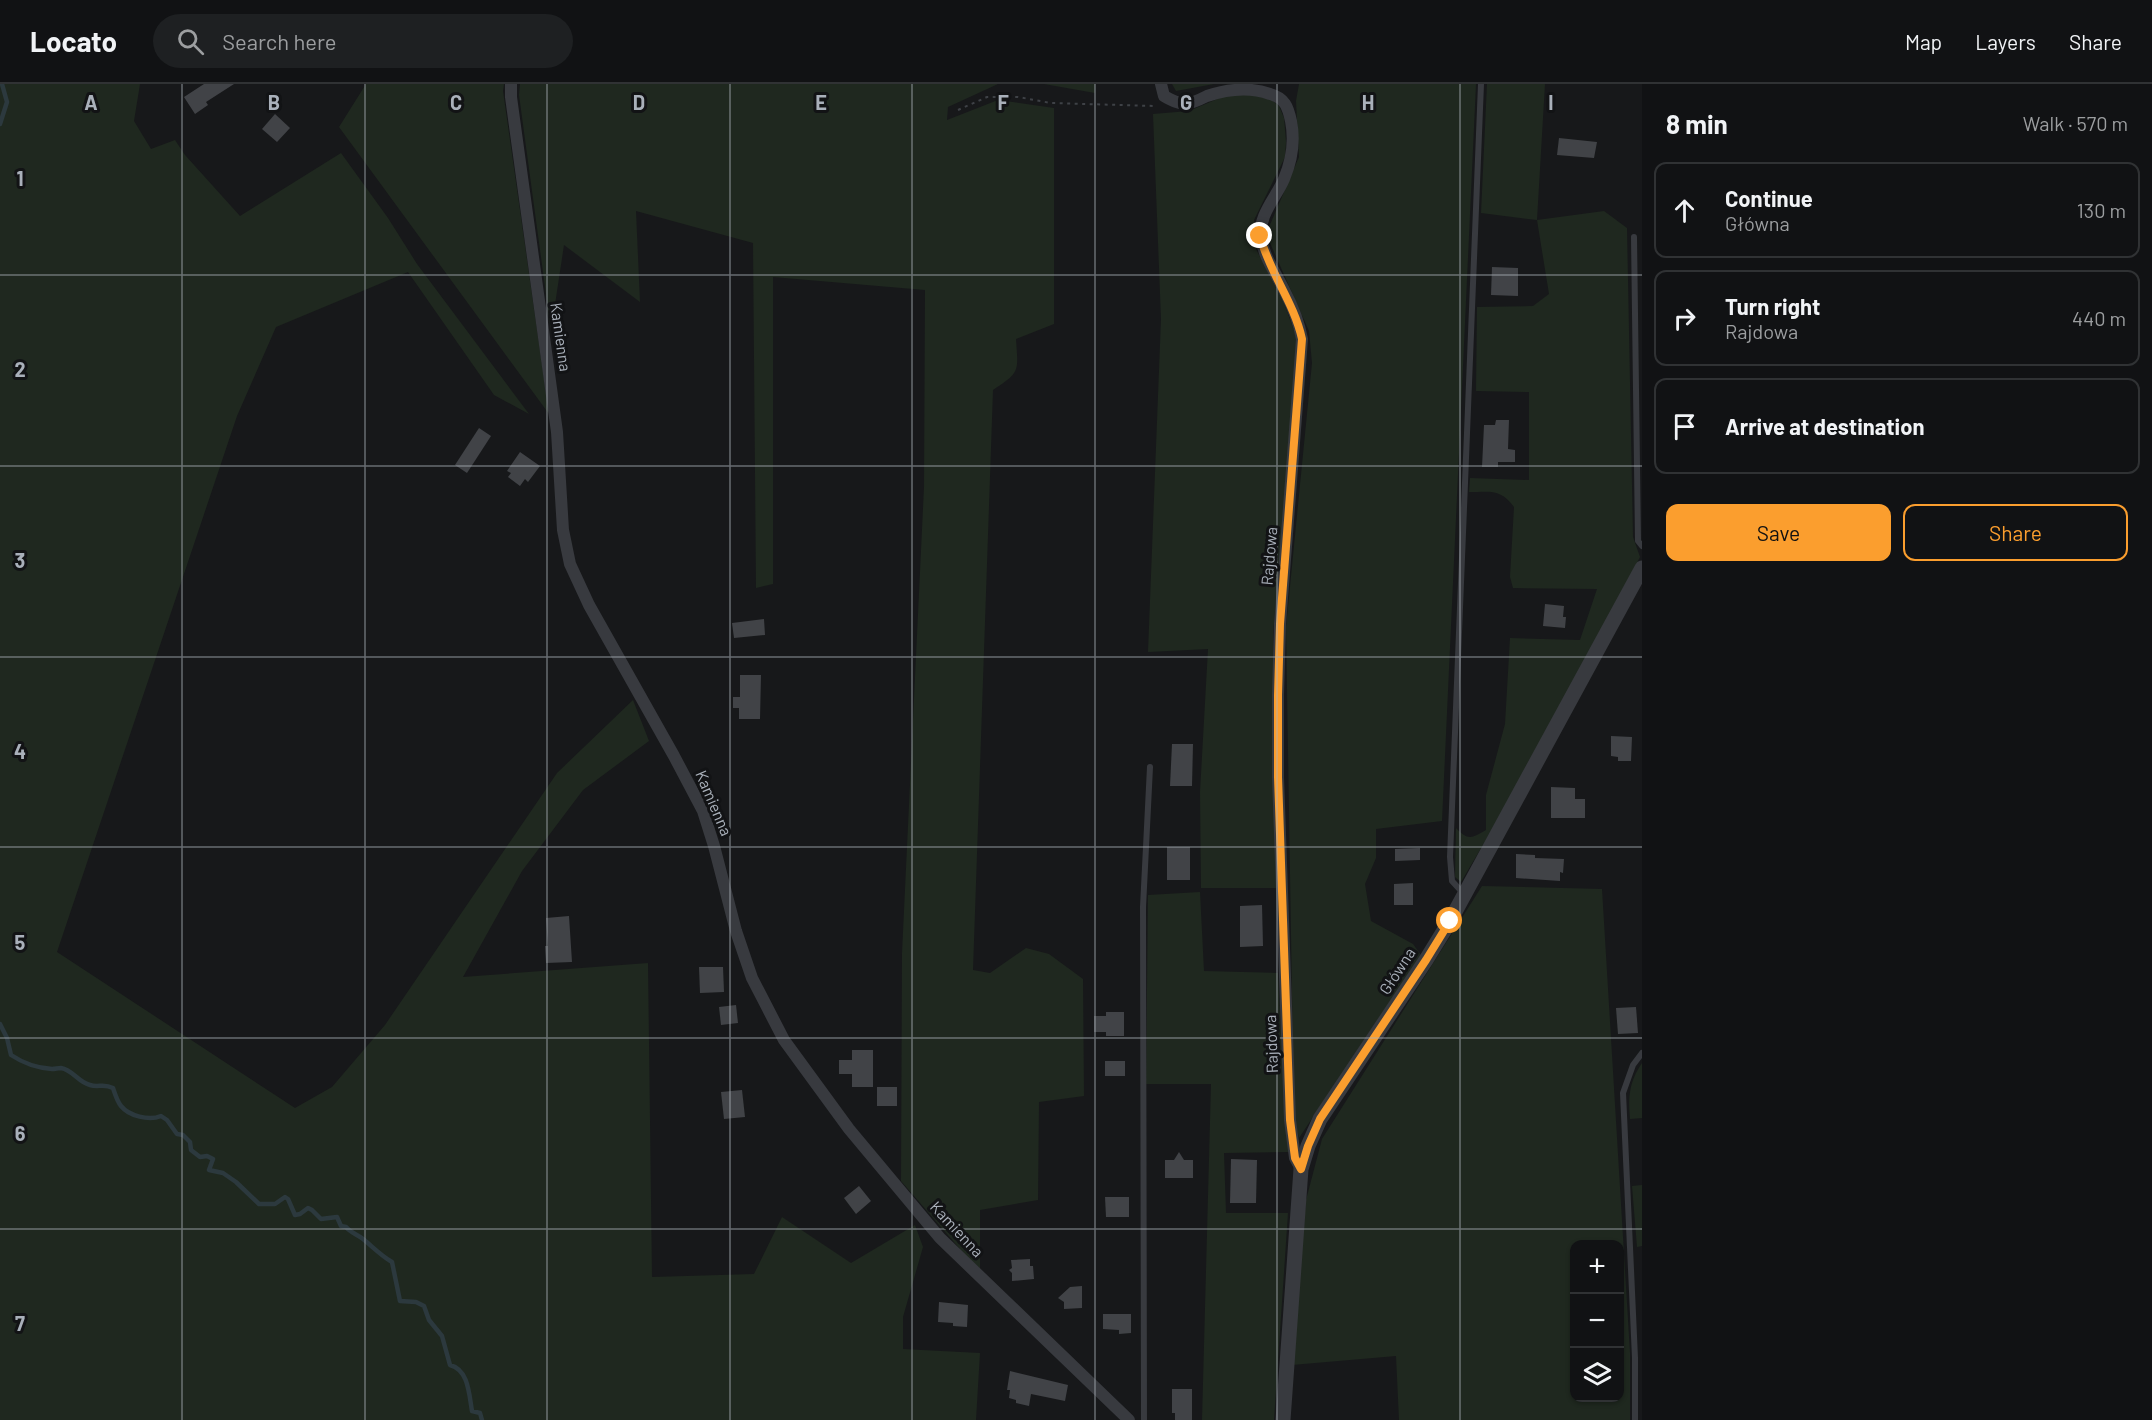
<!DOCTYPE html>
<html lang="en">
<head>
<meta charset="utf-8">
<style>
	body { margin:0; font-family:Barlow,sans-serif; background:#1e2022; color:#f1f3f6 }
	.controls { position:absolute; right:18px; bottom:18px; display:grid; overflow:hidden; border-radius:12px; box-shadow:0 2px 4px #0004 }
	.controls button { width:54px; height:54px; display:grid; place-items:center; padding:0; border:0; border-bottom:2px solid #303234; background:#111214; color:#f1f3f6; font:30px sans-serif }
	.stop { position:absolute; width:18px; height:18px; margin:-14px; border:4px solid #fb9e2e; border-radius:50%; background:#fff }
	.stop.end { background:#fb9e2e; border-color:#fff; box-shadow:0 2px 6px #0008 }
	.list { margin:0; padding:0; list-style:none }
	h2 { display:flex; justify-content:space-between; align-items:center; height:78px; margin:0; padding:0 24px; font-size:26px }
	h2 small { font-size:20px; font-weight:400; color:#9c9ea0 }
	.list li { display:grid; grid-template-columns:39px 1fr auto; gap:18px; align-items:center; box-sizing:border-box; height:96px; margin:0 12px 12px; padding:0 12px; border:2px solid #303234; border-radius:12px }
	.list b { display:block; font-size:22px; white-space:nowrap }
	.list p { margin:0; font-size:20px; white-space:nowrap; color:#9c9ea0 }
	.list em { font-size:20px; font-style:normal; color:#9c9ea0 }
	.actions { display:flex; gap:12px; padding:18px 24px }
	.actions a { flex:1; padding:14px 0; border:2px solid #fb9e2e; border-radius:12px; text-align:center; font-size:21px; color:#fb9e2e }
	.actions .main { background:#fb9e2e; color:#111 }
	.icon { flex:none; width:33px; height:33px; fill:none; stroke:currentColor; stroke-width:2; stroke-linecap:round; stroke-linejoin:round }
	.map { position:relative; flex:none; width:1642px; height:1336px; overflow:hidden }
	header { display:flex; align-items:center; gap:36px; box-sizing:border-box; height:84px; padding:0 30px; background:#111214; border-bottom:2px solid #303234 }
	header strong { font-size:28px }
	nav { display:flex; gap:33px; margin-inline-start:auto; font-size:21px }
	.search { width:420px; height:54px; background:#1e2022; display:flex; align-items:center; gap:15px; box-sizing:border-box; padding:0 21px; border-radius:33px; color:#9c9ea0; font-size:22px }
	main { display:flex }
	aside { flex:1; background:#111214 }
	.map>svg:first-child { display:block }
</style>
</head>
<body>
<header>
<strong>Locato</strong>
<div class="search"><svg class="icon" aria-label="search" viewBox="0 0 24 24"><circle cx="10" cy="10" r="6"/><path d="M15 15l6 6"/></svg>Search here</div>
<nav><a>Map</a><a>Layers</a><a>Share</a></nav>
</header>
<main>
<div class="map">
<svg width="1642" height="1336" viewBox="0 0 1642 1336">
	<rect width="100%" height="100%" fill="#17181a"/>
	<g fill="#1f281f" fill-rule="evenodd">
		<polygon points="0,0 140,0 134,37 151,65 175,56 185,71 240,132 341,69 388,134 417,180 529,330 494,311 408,188 276,243 237,332 57,868 295,1024 332,1003 385,941 557,689 633,616 649,657 583,706 522,787 463,893 648,879 652,1193 754,1190 782,1133 851,1179 915,1141 923,1163 903,1233 903,1265 980,1269 976,1336 0,1336"/>
		<polygon points="366,0 504,0 503,7 549,330 339,43"/>
		<path d="M 520,0 L 998,0 L 948,23 L 947,36 L 998,16 L 1054,24 L 1054,240 L 1016,255 C 1018,287 1021,288 993,306 L 973,886 L 990,889 L 1026,864 L 1049,870 L 1083,895 L 1084,1012 L 1039,1018 L 1038,1116 L 980,1126 L 980,1188 L 901,1097 L 902,869 L 924,403 L 925,206 L 773,193 L 773,500 L 756,504 L 753,159 L 636,127 L 640,218 L 564,161 L 551,247 L 519,11 Z"/>
		<polygon points="1044,0 1095,0 1095,9"/>
		<polygon points="1172,0 1214,0 1176,7"/>
		<polygon points="1299,0 1476,0 1442,737 1376,745 1376,774 1365,800 1371,837 1413,860 1421,871 1299,1054 1294,1035 1286,543 1312,279 1309,247 1266,150 1299,73 1296,17"/>
		<path d="M 1487,0 L 1545,0 L 1537,136 L 1604,127 L 1627,144 L 1633,453 L 1640,473 L 1529,683 L 1461,798 L 1455,793 L 1456,744 C 1468,757 1472,754 1486,746 L 1486,711 L 1505,640 L 1510,554 L 1580,556 L 1597,505 L 1513,504 L 1510,493 L 1514,423 C 1500,404 1490,408 1469,408 L 1470,394 L 1529,396 L 1529,308 L 1476,307 L 1477,223 L 1533,222 L 1549,210 L 1537,136 L 1481,129 Z"/>
		<polygon points="1245,9 1267,12 1279,22 1284,34 1286,58 1285,73 1254,136 1256,165 1284,219 1296,252 1298,279 1273,549 1276,804 1201,804 1200,708 1208,565 1148,568 1161,235 1153,30 1189,27 1222,13"/>
		<path d="M 1482,802 L 1602,805 L 1630,1269 L 1630,1336 L 1399,1336 L 1396,1272 L 1292,1281 L 1306,1116 L 1322,1055 ZM 1574,1160 L 1620,1160 L 1620,1314 L 1574,1314 Z"/>
		<polygon points="1200,808 1204,887 1278,889 1285,1035 1290,1068 1224,1069 1226,1129 1288,1129 1274,1336 1202,1336 1211,1000 1146,1000 1148,811"/>
		<path d="M 1642,979 L 1642,1034 L 1630,1035 C 1628,1013 1629,998 1642,979 Z"/>
		<polygon points="1642,1101 1642,1162 1637,1163 1632,1102"/>
	</g>
	<g fill="none" stroke-linecap="round" stroke-linejoin="round">
		<g stroke="#2c393e" stroke-width="4.5">
			<polyline points="0,40 7,18 2,0"/>
			<path d="M 0,940 L 7,954 L 11,971 C 23,979 37,984 52,985 C 55,985 58,984 61,984 C 73,986 78,998 90,1001 C 99,1004 103,999 113,1004 C 115,1010 117,1017 121,1022 C 129,1032 149,1037 161,1032 L 167,1036 L 177,1050 L 183,1051 L 190,1058 L 191,1066 L 200,1073 L 207,1072 L 213,1075 L 209,1086 L 223,1089 L 236,1098 L 259,1120 L 275,1120 L 285,1113 L 288,1115 L 295,1131 L 300,1130 L 308,1124 L 312,1126 L 321,1135 L 337,1133 L 341,1142 L 346,1143 C 351,1149 357,1150 363,1155 C 373,1163 380,1171 392,1178 L 400,1217 L 416,1218 L 424,1222 L 429,1236 L 442,1252 L 450,1281 C 469,1286 469,1311 472,1327 L 480,1329 L 482,1336"/>
		</g>
	</g>
	<g fill="#414347">
		<polygon points="204,0 234,0 206,18 208,21 195,30 184,13"/>
		<polygon points="275,30 290,44 277,58 262,45"/>
		<polygon points="1559,54 1597,58 1594,74 1557,71"/>
		<polygon points="1492,183 1518,184 1518,212 1491,211"/>
		<polygon points="1496,336 1509,336 1508,365 1515,366 1515,378 1498,378 1498,383 1482,383 1484,341 1495,341"/>
		<polygon points="479,344 491,352 467,389 455,381"/>
		<polygon points="520,368 540,382 528,398 525,395 520,402 508,393 511,389 507,387"/>
		<polygon points="1545,520 1564,522 1563,533 1566,533 1565,544 1543,542"/>
		<polygon points="764,535 765,551 734,554 732,539"/>
		<polygon points="740,591 761,591 760,635 739,635 739,624 733,624 733,613 740,613"/>
		<polygon points="1611,652 1632,653 1631,677 1618,677 1618,673 1611,672"/>
		<polygon points="1172,660 1193,660 1192,702 1170,702"/>
		<polygon points="1551,703 1575,704 1575,715 1585,715 1585,734 1551,734"/>
		<rect x="1167" y="763" width="23" height="33"/>
		<polygon points="1420,764 1420,776 1395,777 1395,765"/>
		<polygon points="1516,770 1535,771 1535,774 1564,775 1563,789 1560,788 1560,797 1516,794"/>
		<polygon points="1413,799 1413,821 1394,821 1394,800"/>
		<polygon points="1262,821 1263,862 1240,863 1240,822"/>
		<polygon points="569,832 572,878 546,879 545,862 548,862 546,834"/>
		<polygon points="699,883 723,883 724,908 700,909"/>
		<polygon points="736,921 738,939 721,941 719,923"/>
		<polygon points="1636,923 1638,949 1618,950 1616,924"/>
		<polygon points="1106,928 1124,928 1124,952 1106,952 1106,948 1094,948 1094,932 1106,932"/>
		<polygon points="852,966 873,966 873,1003 852,1003 852,990 839,990 839,976 852,976"/>
		<rect x="1105" y="977" width="20" height="15"/>
		<rect x="877" y="1003" width="20" height="19"/>
		<polygon points="742,1006 745,1033 724,1035 721,1008"/>
		<polygon points="1179,1068 1184,1076 1193,1076 1193,1094 1165,1094 1165,1076 1174,1076"/>
		<polygon points="1231,1075 1257,1076 1256,1119 1230,1119"/>
		<polygon points="859,1102 871,1117 856,1130 844,1114"/>
		<polygon points="1105,1113 1129,1113 1129,1133 1106,1133"/>
		<polygon points="1030,1175 1030,1182 1033,1182 1034,1195 1012,1197 1012,1189 1009,1186 1012,1184 1011,1176"/>
		<polygon points="1082,1202 1082,1224 1064,1225 1064,1218 1058,1214 1070,1203"/>
		<polygon points="939,1218 968,1221 967,1243 953,1242 953,1239 938,1238"/>
		<polygon points="1103,1230 1131,1230 1131,1249 1119,1250 1119,1246 1103,1245"/>
		<polygon points="1010,1287 1068,1301 1065,1317 1031,1310 1029,1322 1016,1319 1016,1316 1009,1314 1010,1306 1007,1306"/>
		<polygon points="1172,1305 1192,1305 1192,1336 1175,1336 1175,1329 1172,1329"/>
	</g>
	<g fill="none" stroke-linecap="round" stroke-linejoin="round">
		<polyline stroke="#3e4146" stroke-width="2" stroke-dasharray="3 4.5" stroke-linecap="butt" points="958,26 987,13 1018,13 1051,19 1154,22"/>
		<g stroke="#383a3f" stroke-width="6">
			<polyline points="1634,153 1638,457 1642,462"/>
			<polyline points="1463,809 1452,797 1450,773 1481,0"/>
			<polyline points="1144,1336 1143,823 1150,683"/>
			<polyline points="1635,1336 1635,1274 1623,1009 1633,981 1642,969"/>
		</g>
		<g stroke="#383a3f" stroke-width="12">
			<polyline points="511,0 511,13 557,348 563,446 570,480 589,521 674,672 703,727 714,762 736,847 752,894 784,956 849,1045 940,1154 1129,1336"/>
			<path d="M 1161,0 L 1164,12 C 1171,16 1178,20 1186,20 C 1193,19 1201,15 1207,12 C 1228,5 1250,3 1270,10 C 1285,14 1288,23 1291,37 C 1295,57 1292,76 1284,95 C 1276,114 1258,131 1261,154 C 1264,174 1276,189 1285,208 C 1293,223 1299,239 1302,255 L 1280,540 L 1278,611 L 1278,693 L 1290,1036 L 1295,1074 L 1301,1085"/>
		</g>
		<polyline stroke="#383a3f" stroke-width="15" points="1283,1336 1301,1085 1308,1062 1320,1035 1426,876 1450,837 1642,484"/>
	</g>
	<g fill="none" stroke-linecap="round" stroke-linejoin="round">
		<path stroke="#fb9e2e" stroke-width="8" d="M 1260,152 C 1269,188 1294,218 1302,255 L 1280,540 L 1278,611 L 1278,693 L 1290,1036 L 1295,1074 L 1301,1085 L 1308,1062 L 1320,1035 L 1426,876 L 1450,837"/>
	</g>
	<path fill="none" stroke="#a9b0ba" stroke-width="1.5" stroke-opacity="0.55" d="M 182,0 L 182,1336M 365,0 L 365,1336M 547,0 L 547,1336M 730,0 L 730,1336M 912,0 L 912,1336M 1095,0 L 1095,1336M 1277,0 L 1277,1336M 1460,0 L 1460,1336M 0,191 L 1642,191M 0,382 L 1642,382M 0,573 L 1642,573M 0,763 L 1642,763M 0,954 L 1642,954M 0,1145 L 1642,1145"/>
	<g text-anchor="middle" stroke-width="6" stroke-linejoin="round" paint-order="stroke">
		<g font-size="16" fill="#a9b0ba" stroke="#121315">
			<text transform="translate(561 253) rotate(82)" y="6">Kamienna</text>
			<text transform="translate(1269 472) rotate(-85)" y="6">Rajdowa</text>
			<text transform="translate(714 719) rotate(67)" y="6">Kamienna</text>
			<text transform="translate(1397 887) rotate(-57)" y="6">Główna</text>
			<text transform="translate(1271 960) rotate(-92)" y="6">Rajdowa</text>
			<text transform="translate(957 1145) rotate(47)" y="6">Kamienna</text>
		</g>
	</g>
	<g font-size="20" text-anchor="middle" font-weight="bold" fill="#a9b0ba" stroke="#121315" stroke-width="6" stroke-linejoin="round" paint-order="stroke">
		<text x="91" y="26">A</text>
		<text x="274" y="26">B</text>
		<text x="456" y="26">C</text>
		<text x="639" y="26">D</text>
		<text x="821" y="26">E</text>
		<text x="1003" y="26">F</text>
		<text x="1186" y="26">G</text>
		<text x="1368" y="26">H</text>
		<text x="1551" y="26">I</text>
		<text x="20" y="102">1</text>
		<text x="20" y="293">2</text>
		<text x="20" y="484">3</text>
		<text x="20" y="675">4</text>
		<text x="20" y="866">5</text>
		<text x="20" y="1057">6</text>
		<text x="20" y="1247">7</text>
	</g>
</svg>
<div class="controls">
<button>+</button>
<button>−</button>
<button><svg class="icon" aria-label="layers" viewBox="0 0 24 24"><path d="M12 4l9 5-9 5-9-5zM3 14l9 5 9-5"/></svg></button>
</div>
<div class="stop" style="left:1450px;top:837px"></div>
<div class="stop end" style="left:1260px;top:152px"></div>
</div>
<aside>
<h2>8 min<small>Walk · 570 m</small></h2>
<ul class="list">
<li><svg class="icon" aria-label="ahead" viewBox="0 0 24 24"><path d="M12 20V5M6 11l6-6 6 6"/></svg><div><b>Continue</b><p>Główna</p></div><em>130 m</em></li>
<li><svg class="icon" aria-label="right" viewBox="0 0 24 24"><path d="M7 20v-9h11M14 6l5 5-5 5"/></svg><div><b>Turn right</b><p>Rajdowa</p></div><em>440 m</em></li>
<li><svg class="icon" aria-label="arrive" viewBox="0 0 24 24"><path d="M6 21V4h12l-3 4 3 4H6"/></svg><div><b>Arrive at destination</b></div></li>
</ul>
<div class="actions"><a class="main">Save</a><a>Share</a></div>
</aside>
</main>
</body>
</html>
